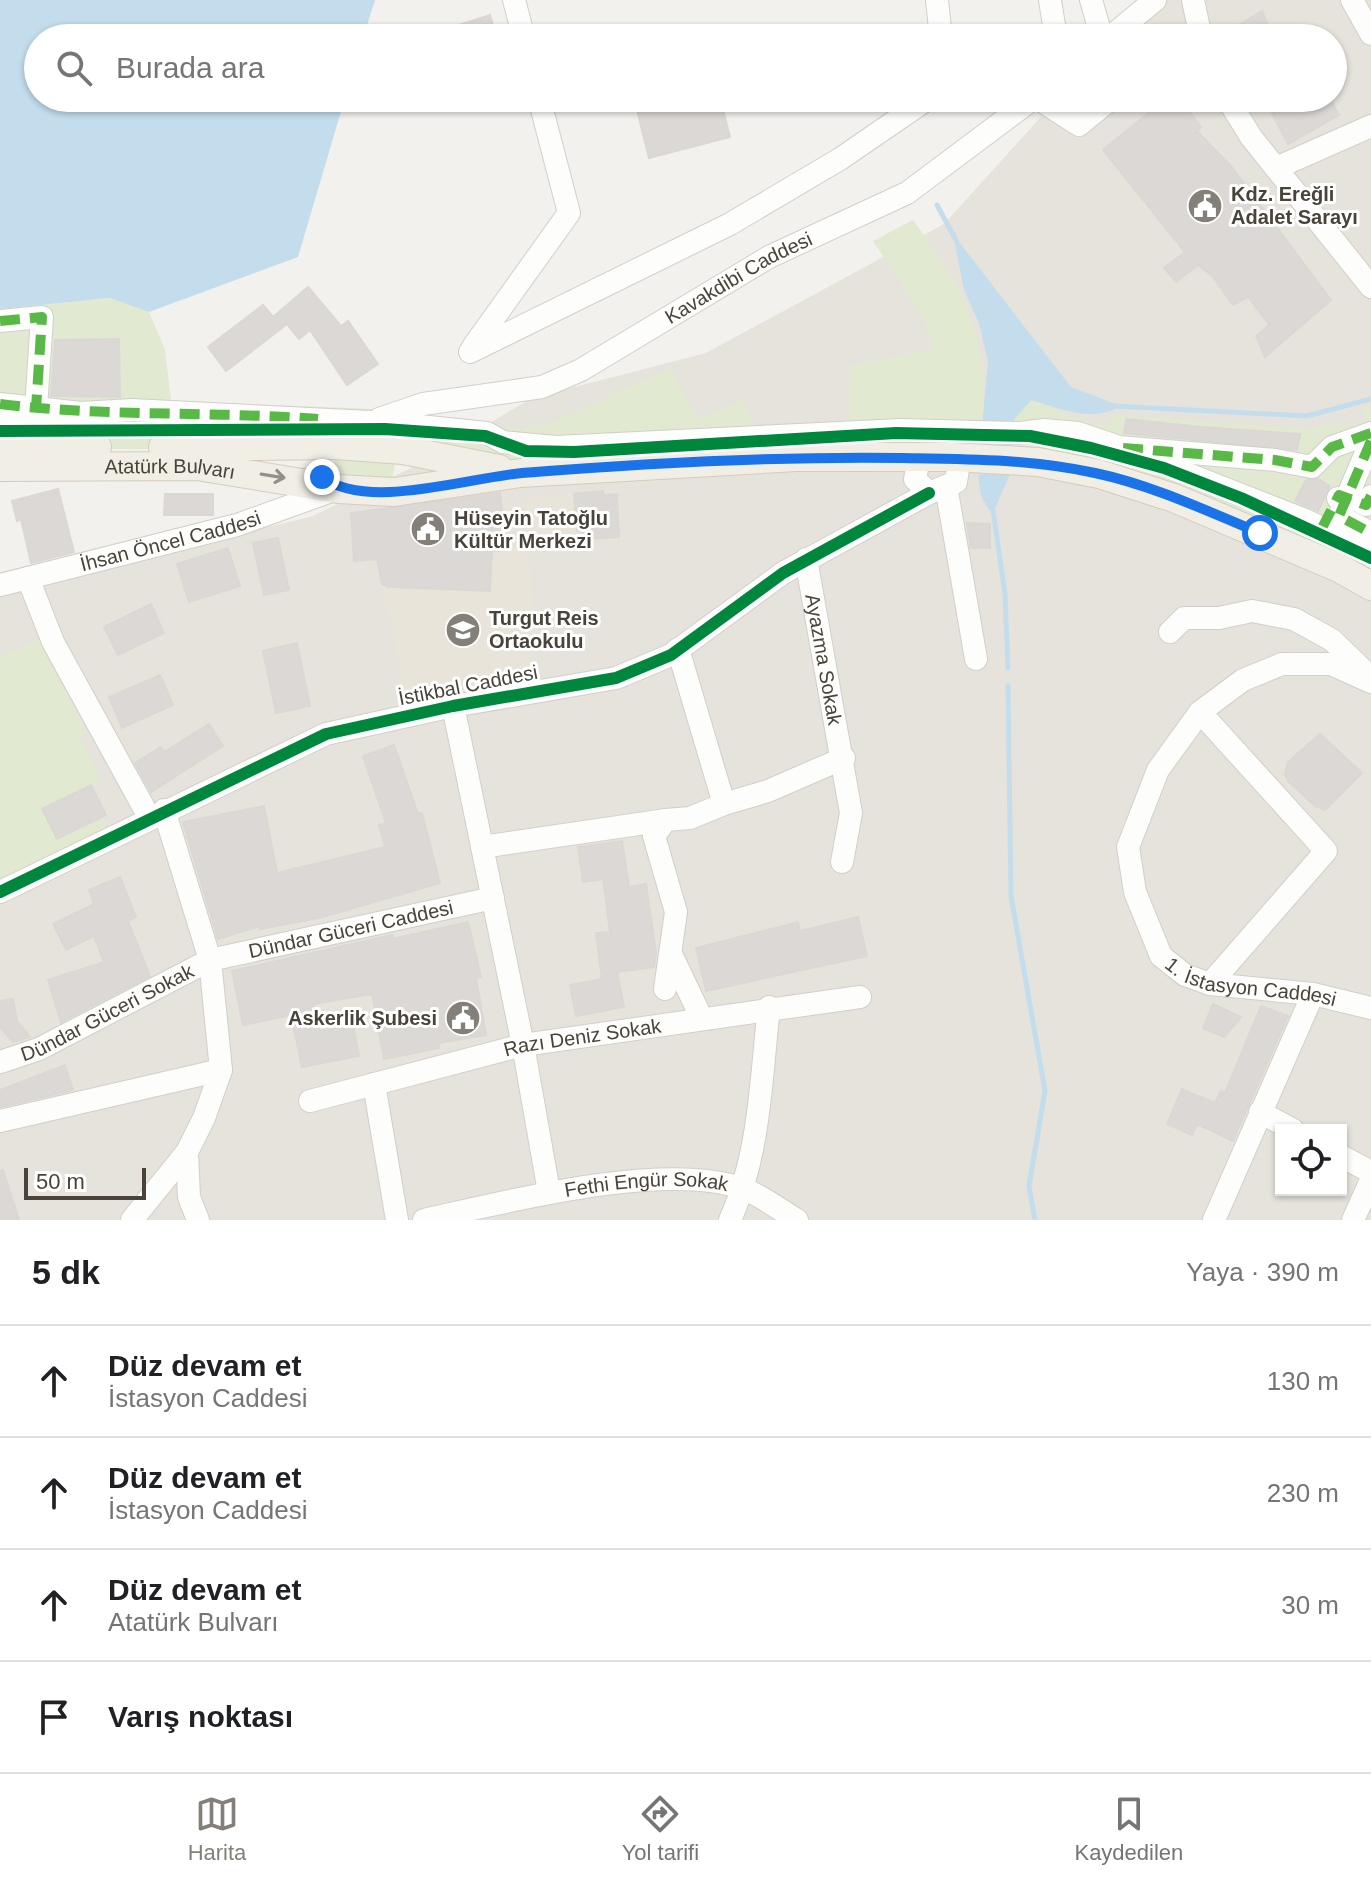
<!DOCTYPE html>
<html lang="tr">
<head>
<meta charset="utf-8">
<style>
	body { margin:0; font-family:Arial,sans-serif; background:#f6f6f6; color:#202124 }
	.controls { position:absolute; right:24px; bottom:24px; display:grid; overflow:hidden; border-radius:0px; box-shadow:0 2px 6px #0004 }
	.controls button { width:72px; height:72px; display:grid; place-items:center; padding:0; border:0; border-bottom:2px solid #e0e0e0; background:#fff; color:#202124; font:40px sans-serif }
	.scale { position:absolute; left:24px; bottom:20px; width:122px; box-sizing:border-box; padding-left:8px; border:4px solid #49433a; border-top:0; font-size:22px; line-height:28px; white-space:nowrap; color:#49433a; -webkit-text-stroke:6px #fff; paint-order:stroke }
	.stop { position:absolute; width:24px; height:24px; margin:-18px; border:6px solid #1a73e8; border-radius:50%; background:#fff }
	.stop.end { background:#1a73e8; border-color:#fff; box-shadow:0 2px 8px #0008 }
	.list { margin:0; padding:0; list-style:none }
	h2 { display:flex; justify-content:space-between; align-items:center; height:104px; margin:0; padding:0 32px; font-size:34px }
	h2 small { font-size:26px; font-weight:400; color:#757577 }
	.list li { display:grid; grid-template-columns:52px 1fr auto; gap:24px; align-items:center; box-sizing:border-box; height:112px; padding:0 32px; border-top:2px solid #e0e0e0 }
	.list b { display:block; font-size:30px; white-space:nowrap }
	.list p { margin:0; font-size:26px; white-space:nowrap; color:#757577 }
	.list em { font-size:26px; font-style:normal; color:#757577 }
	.icon { flex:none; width:44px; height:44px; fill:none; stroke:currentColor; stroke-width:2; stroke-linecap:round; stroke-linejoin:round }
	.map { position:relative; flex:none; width:1371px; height:1220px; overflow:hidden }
	.search { position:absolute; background:#fff; box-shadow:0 2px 6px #0004; left:24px; right:24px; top:24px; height:88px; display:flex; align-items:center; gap:20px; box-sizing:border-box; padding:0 28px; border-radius:44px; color:#757577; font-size:30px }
	.sheet { height:552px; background:#fff }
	nav { display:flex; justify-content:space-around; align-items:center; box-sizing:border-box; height:112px; border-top:2px solid #e0e0e0; background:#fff; font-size:22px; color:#757577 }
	nav a { display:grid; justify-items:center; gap:4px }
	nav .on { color:#848079 }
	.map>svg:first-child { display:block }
</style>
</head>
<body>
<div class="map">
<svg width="1371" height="1220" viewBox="0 0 1371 1220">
	<rect width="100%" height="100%" fill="#f3f1ee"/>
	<path fill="#e6e3dc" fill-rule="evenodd" d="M 1147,0 L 1371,0 L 1371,1220 L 0,1220 L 0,593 L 313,516 L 425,461 L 532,398 L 706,353 L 944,224 L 1058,98 L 1333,98 L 1333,38 L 1113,38 ZM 1281,1130 L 1341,1130 L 1341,1190 L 1281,1190 Z"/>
	<g fill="#e9e4da">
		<polygon points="603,491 605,495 617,494 619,537 584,539 580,531 540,534 531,530 523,520 523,501 531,497"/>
		<polygon points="529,545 536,675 405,695 377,559"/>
	</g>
	<g fill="#e1ead0">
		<path d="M 913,220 C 964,289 990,337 983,426 L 1031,400 L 1085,422 L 1110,424 L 1112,415 L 1309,429 L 1336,424 L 1366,425 L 1363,405 L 1371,409 L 1371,574 L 1146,474 L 1016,449 L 911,442 L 878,448 L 533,469 L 432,448 L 432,438 L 459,423 L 517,429 L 553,422 L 670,368 L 698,420 L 744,399 L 755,435 L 850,423 L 849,366 L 933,349 L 922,315 L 873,241 Z"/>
		<polygon points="111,298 149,312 165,349 171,401 402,410 358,433 315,449 0,449 0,309"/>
		<polygon points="336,458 395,462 393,479 336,475 333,465"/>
		<polygon points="41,639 86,733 67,743 81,738 101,781 42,810 57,839 104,819 110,832 0,884 0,656"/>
	</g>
	<polygon fill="#e5e2df" points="1075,98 1163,98 1103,147 1072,101"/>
	<g fill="#c3dded">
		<polygon points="0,0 375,0 363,38 38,38 38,98 345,98 298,257 149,312 110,298 0,309"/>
		<path d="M 953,234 L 1071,387 L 1121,406 C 1092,423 1062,409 1031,400 L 1008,427 L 982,426 L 988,362 L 979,323 L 964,290 Z"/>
		<polygon points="1012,470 992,515 981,496 978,475"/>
	</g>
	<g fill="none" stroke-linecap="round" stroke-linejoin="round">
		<g stroke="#c3dded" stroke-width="5">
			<polyline points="937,205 956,240"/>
			<polyline points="1114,406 1307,416 1371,399"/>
			<polyline points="993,510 1005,594 1008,668"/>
			<polyline points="1008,686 1011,896 1045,1091 1029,1186 1035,1220"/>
		</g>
	</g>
	<g fill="#dbd8d5" stroke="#dbd8d4" stroke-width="2">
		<polygon points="1262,11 1274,38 1218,38"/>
		<polygon points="490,15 497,38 457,38 453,27"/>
		<polygon points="634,98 720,98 730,137 649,158"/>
		<polygon points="1167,98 1179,98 1201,127 1197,131 1231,166 1331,300 1265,357 1256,336 1269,325 1248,297 1233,305 1213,277 1198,265 1176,282 1164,268 1185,252 1103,150"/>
		<polygon points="1264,98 1330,98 1339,115 1288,144"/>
		<polygon points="308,287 341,326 348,321 378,364 347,385 310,330 299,339 287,324 226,371 208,347 263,305 273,317"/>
		<polygon points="119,339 120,397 51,396 55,340"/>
		<polygon points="1126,419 1201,427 1300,434 1297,450 1124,433"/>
		<polygon points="1319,479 1330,486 1318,511 1295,501 1306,480"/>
		<polygon points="58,489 74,552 31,563 21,519 17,521 12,501"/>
		<polygon points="603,491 604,495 617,494 619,537 584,539 581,531 577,531 574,494"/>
		<polygon points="500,493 506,550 492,551 490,591 388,587 382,584 377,559 354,561 351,513"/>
		<polygon points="165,494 213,494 213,515 164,515"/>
		<polygon points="967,523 990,524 990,548 971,548"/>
		<polygon points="278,538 289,590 264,595 253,543"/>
		<polygon points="228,548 240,586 189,602 177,564"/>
		<polygon points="151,604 164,633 118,655 104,627"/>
		<polygon points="297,643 310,706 276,713 263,651"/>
		<polygon points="160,675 173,705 122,728 109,697"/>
		<polygon points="209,724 223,746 151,792 135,763 161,747 164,752"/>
		<polygon points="1320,734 1362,773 1325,810 1315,806 1288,781 1285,774 1288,762"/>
		<polygon points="394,745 418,814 422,813 440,883 319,918 260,929 260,926 218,939 183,822 264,806 277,873 385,847 379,825 386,823 363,756"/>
		<polygon points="91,785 106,815 57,839 42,809"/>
		<polygon points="622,841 629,887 646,884 656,953 654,967 617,972 624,1007 576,1016 570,985 602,979 596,933 610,932 603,879 583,882 578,847"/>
		<polygon points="120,877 136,917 128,921 150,976 61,1022 48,980 104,962 94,936 66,950 53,924 94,904 89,890"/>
		<polygon points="858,917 867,956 706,991 696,948 798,922 800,931"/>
		<polygon points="468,922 481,977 476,978 486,1035 438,1043 439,1048 384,1059 372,994 314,1004 320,1031 353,1024 359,1056 302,1067 291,1015 243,1025 232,971 392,935 392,939"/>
		<polygon points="13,999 17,1021 30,1037 13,1042 0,1027 0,1001"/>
		<polygon points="1213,1004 1241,1017 1224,1037 1203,1028"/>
		<polygon points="1261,1006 1288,1016 1233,1141 1197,1124 1192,1135 1167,1124 1182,1089 1215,1103 1221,1091 1225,1093"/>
		<polygon points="65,1065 73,1090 0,1107 0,1090"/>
		<polygon points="3,1170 19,1220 0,1220 0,1171"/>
	</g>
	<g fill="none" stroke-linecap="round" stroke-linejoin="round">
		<defs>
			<g id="minor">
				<polyline points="514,0 524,38"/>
				<polyline points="937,0 941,38"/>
				<polyline points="1050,0 1056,38"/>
				<polyline points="1091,0 1102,38"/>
				<polyline points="1193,0 1201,38"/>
				<polyline points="1352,0 1371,34"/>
				<polyline points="1109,38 1155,0"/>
				<polyline points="1037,98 1079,125 1112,98"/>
				<polyline points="1227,98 1251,137 1371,287"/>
				<polyline points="1276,168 1371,126"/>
				<polyline points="0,321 42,317 36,409"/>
				<polyline points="473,347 569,213 539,98"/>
				<polyline points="470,352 730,224 840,159 929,98"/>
				<polyline points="0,404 81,413 132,410 390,423 487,433 503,442 556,447 900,430 1020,433 1044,430 1078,433 1119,447 1275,460 1312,467 1332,447 1371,433"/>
				<path id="s1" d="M 379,419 L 423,404 L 542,387 L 581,370 L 769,257 L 907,193 L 1034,98"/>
				<polyline points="0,424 63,423"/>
				<polyline points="1371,441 1339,516 1371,533"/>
				<polyline points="919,458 915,479 929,493 956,482 958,469 952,457"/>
				<polyline points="1147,458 1305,520 1371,551"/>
				<polyline points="946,486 976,659"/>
				<polyline points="1338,498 1349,496 1366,505 1371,496"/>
				<path id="s2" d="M 806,559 L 851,813 L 842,862"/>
				<polyline points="28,578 53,642 149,817"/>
				<path id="s3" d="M 0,585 L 237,525 L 337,489"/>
				<polyline points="1170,632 1184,618 1219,618 1252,611 1294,619 1332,640 1367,674"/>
				<polyline points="678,649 724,804 768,791 844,758"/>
				<path id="s4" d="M 1371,682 L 1331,664 L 1282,664 L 1243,680 L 1200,712 L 1158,770 L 1128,847 L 1135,892 L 1161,956 L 1185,975 L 1210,984 L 1313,994 L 1371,1008"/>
				<polyline points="453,706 523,1045 549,1192"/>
				<polyline points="1200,712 1326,851 1210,984"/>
				<polyline points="482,847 666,820"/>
				<polyline points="0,892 326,734 453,706 616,678 671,655 783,573 929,493"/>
				<polyline points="671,954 701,1017"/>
				<polyline points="665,989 676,912 654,836 666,820 690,818 724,804"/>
				<path id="s5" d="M 0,1062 L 39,1049 L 210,960 L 493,898"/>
				<polyline points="374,1084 397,1220"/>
				<path id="s6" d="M 310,1101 L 523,1045 L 860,997"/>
				<polyline points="1260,1112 1293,1130"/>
				<polyline points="0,1121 221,1070"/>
				<polyline points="187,1152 189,1197 198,1220"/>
				<polyline points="1341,1156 1371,1172"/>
				<polyline points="132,1220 187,1152 204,1118 221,1070 210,960 164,810"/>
				<path id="s7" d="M 424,1220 C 505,1202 666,1160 744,1189 C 762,1196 780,1210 797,1220"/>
				<path d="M 730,1220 C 760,1154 761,1078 769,1007"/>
				<polyline points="1214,1220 1313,994"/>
				<polyline points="1353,1220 1371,1180"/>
			</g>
			<g id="major">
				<polyline points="0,447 97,447"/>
				<polyline points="163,447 337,445 403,450 499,469"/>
				<path id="s8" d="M 0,467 L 197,466 L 338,489 L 394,492 L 520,473 L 796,457 L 952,457 L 1038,462 L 1099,474 L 1174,498 L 1339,568 L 1371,586"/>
			</g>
		</defs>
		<use href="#minor" stroke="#d1cfcc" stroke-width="24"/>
		<use href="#major" stroke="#d4ccbd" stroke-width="30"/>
		<use href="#minor" stroke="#fdfdfc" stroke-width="22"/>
		<use href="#major" stroke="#f1eee6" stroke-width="28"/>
		<g stroke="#58b947" stroke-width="10" stroke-dasharray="20 10" stroke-linecap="butt">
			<polyline points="0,321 42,317 36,409"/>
			<path d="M 0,404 C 105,417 212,411 318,419"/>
			<polyline points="1371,441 1339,516 1371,533"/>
			<polyline points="1123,448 1275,460 1312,467 1332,447 1371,433"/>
			<polyline points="1322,528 1339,495 1366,505 1371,496"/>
		</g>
		<defs>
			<g id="cycleway">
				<polyline points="0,431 385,429 485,436 526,451 574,452 896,433 1030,436 1091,448 1164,468 1241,498 1371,558"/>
				<polyline points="0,892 326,734 453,706 616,678 671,655 783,573 929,493"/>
			</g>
		</defs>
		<use href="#cycleway" stroke="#fff" stroke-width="17"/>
		<use href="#cycleway" stroke="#00873e" stroke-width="12"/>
	</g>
	<defs><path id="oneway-shaft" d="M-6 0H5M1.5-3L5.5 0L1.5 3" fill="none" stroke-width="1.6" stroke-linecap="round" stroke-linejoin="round" transform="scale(2)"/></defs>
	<use stroke="#959087" href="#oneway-shaft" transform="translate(273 476) rotate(9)"/>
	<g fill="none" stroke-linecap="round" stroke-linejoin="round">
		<path stroke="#1a73e8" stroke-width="10" d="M 322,477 C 368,511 466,478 522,473 C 649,463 776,456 903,458 C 968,459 1031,459 1095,473 C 1152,485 1207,511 1260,533"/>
	</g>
	<defs>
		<symbol id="civic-disc" viewBox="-11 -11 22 22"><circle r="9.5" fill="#848079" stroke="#fff"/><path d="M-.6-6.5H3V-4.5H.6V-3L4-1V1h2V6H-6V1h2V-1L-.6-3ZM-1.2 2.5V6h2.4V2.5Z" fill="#fff"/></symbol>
		<symbol id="school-disc" viewBox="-11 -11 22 22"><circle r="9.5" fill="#848079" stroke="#fff"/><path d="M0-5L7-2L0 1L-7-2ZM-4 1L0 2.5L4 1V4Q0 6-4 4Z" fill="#fff"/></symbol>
	</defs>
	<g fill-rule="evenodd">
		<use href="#civic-disc" x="1185" y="186" width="40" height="40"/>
		<use href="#civic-disc" x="408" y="509" width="40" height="40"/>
		<use href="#school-disc" x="443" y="610" width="40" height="40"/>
		<use href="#civic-disc" x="443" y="998" width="40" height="40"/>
	</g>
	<g text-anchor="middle" stroke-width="6" stroke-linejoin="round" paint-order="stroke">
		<g font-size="20" font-weight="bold" fill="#49433a" stroke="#fff" text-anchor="start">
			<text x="1231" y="201">Kdz. Ereğli<tspan x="1231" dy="23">Adalet Sarayı</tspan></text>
			<text x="454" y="525">Hüseyin Tatoğlu<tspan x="454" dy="23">Kültür Merkezi</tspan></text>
			<text x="489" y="625">Turgut Reis<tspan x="489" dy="23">Ortaokulu</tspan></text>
			<text x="437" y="1025" text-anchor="end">Askerlik Şubesi</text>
		</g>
		<g font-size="20" fill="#49433a" stroke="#fff">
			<text dy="7" stroke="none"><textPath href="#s1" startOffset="392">Kavakdibi Caddesi</textPath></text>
			<text dy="7" stroke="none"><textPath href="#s8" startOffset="170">Atatürk Bulvarı</textPath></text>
			<text dy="7" stroke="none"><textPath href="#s3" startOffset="176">İhsan Öncel Caddesi</textPath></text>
			<text dy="7" stroke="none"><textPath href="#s2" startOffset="102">Ayazma Sokak</textPath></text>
			<text transform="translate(468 685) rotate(-11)" y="7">İstikbal Caddesi</text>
			<text dy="7" stroke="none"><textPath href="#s5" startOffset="378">Dündar Güceri Caddesi</textPath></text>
			<text dy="7" stroke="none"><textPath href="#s4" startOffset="554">1. İstasyon Caddesi</textPath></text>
			<text dy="7" stroke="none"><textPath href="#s5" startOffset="118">Dündar Güceri Sokak</textPath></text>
			<text dy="7" stroke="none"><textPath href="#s6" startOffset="280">Razı Deniz Sokak</textPath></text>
			<text dy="7" stroke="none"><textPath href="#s7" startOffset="226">Fethi Engür Sokak</textPath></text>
		</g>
	</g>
</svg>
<div class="controls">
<button><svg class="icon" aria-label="locate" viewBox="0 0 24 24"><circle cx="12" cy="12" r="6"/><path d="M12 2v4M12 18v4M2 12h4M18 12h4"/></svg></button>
</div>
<div class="scale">50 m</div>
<div class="stop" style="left:1260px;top:533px"></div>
<div class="stop end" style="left:322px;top:477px"></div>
<div class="search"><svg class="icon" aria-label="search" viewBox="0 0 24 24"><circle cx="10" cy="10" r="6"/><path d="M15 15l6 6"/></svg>Burada ara</div>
</div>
<section class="sheet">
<h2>5 dk<small>Yaya · 390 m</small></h2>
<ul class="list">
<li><svg class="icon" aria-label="ahead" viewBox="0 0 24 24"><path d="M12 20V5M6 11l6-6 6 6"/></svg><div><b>Düz devam et</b><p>İstasyon Caddesi</p></div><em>130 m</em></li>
<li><svg class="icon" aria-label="ahead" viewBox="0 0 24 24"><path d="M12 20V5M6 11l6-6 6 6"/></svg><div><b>Düz devam et</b><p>İstasyon Caddesi</p></div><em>230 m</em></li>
<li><svg class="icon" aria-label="ahead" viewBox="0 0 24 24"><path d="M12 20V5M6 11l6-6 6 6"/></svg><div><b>Düz devam et</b><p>Atatürk Bulvarı</p></div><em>30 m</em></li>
<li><svg class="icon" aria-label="arrive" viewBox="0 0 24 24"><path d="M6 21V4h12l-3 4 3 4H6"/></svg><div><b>Varış noktası</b></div></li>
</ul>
</section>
<nav>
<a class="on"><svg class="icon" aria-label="map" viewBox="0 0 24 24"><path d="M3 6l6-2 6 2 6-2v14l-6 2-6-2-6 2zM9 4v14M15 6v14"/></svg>Harita</a>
<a><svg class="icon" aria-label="directions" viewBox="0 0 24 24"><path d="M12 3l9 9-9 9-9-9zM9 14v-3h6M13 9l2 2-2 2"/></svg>Yol tarifi</a>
<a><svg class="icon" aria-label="saved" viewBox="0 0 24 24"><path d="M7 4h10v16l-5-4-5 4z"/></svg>Kaydedilen</a>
</nav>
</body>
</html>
